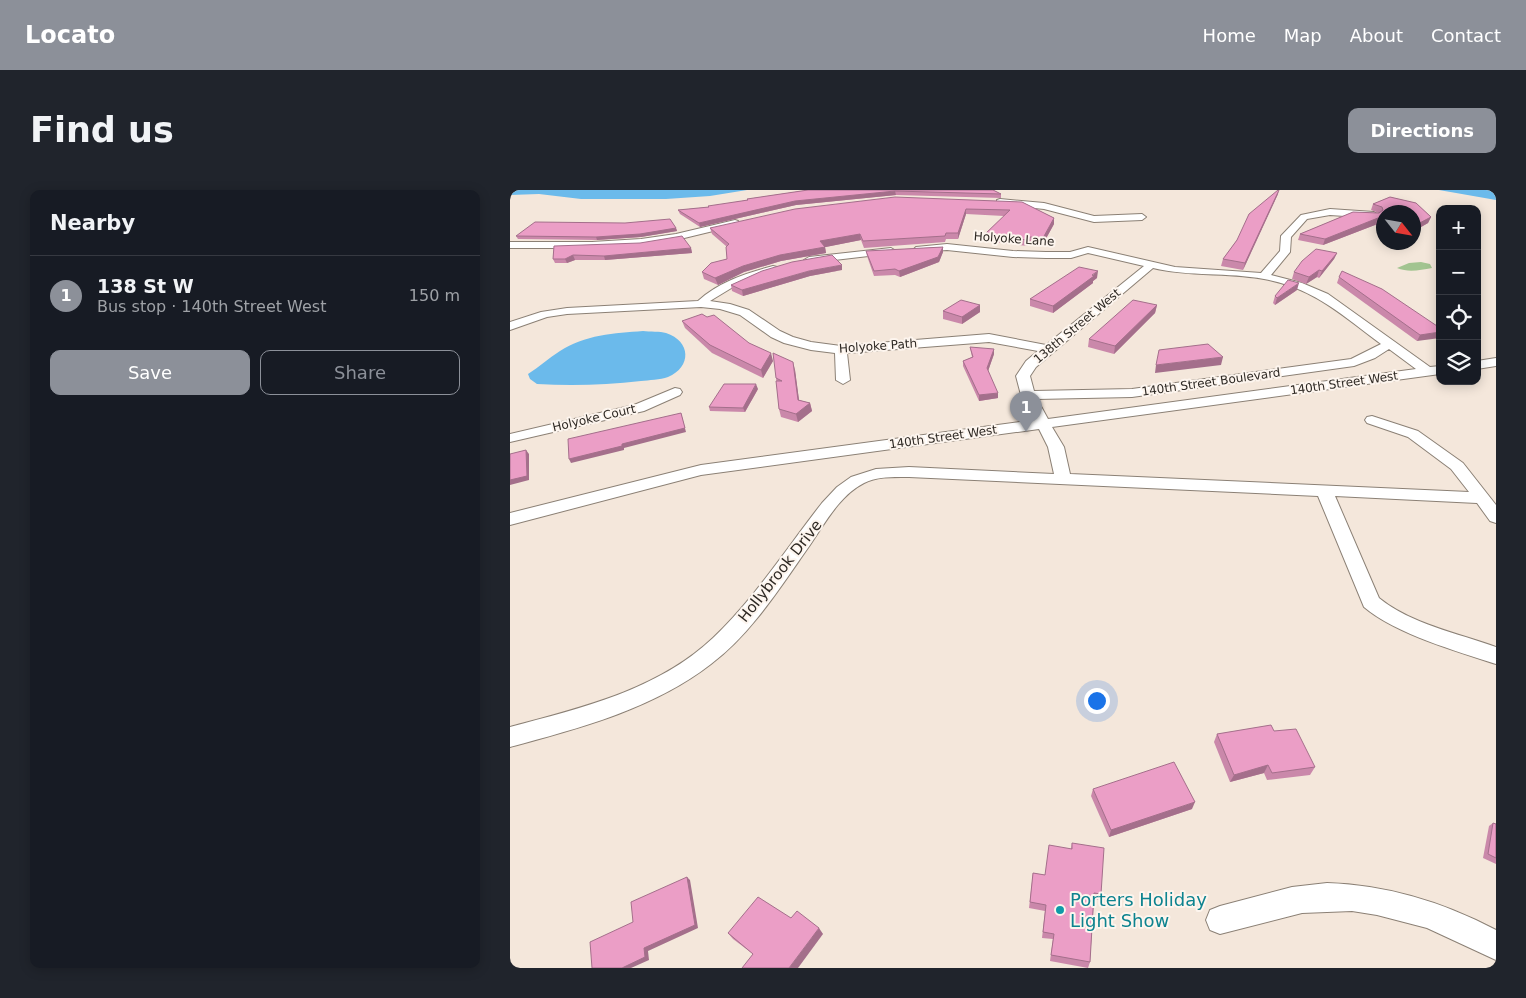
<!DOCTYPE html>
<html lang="en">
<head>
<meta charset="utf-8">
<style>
	body { margin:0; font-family:"DejaVu Sans",sans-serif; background:#20242c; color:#f1f3f6 }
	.controls { position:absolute; right:15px; top:15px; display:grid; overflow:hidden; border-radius:10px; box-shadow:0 2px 12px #0003 }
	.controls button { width:45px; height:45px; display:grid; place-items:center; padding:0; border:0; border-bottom:1px solid #363941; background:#171b24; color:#f1f3f6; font:25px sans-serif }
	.compass { position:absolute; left:866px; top:15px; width:45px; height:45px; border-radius:50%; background:#171b24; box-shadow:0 2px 12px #0003; rotate:121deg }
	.you { position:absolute; left:586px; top:510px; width:18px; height:18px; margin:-12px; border:4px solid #fff; border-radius:50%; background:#1a73e8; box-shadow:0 0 0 8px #1a73e833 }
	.badge { display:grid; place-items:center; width:32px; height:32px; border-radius:50%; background:#8c9099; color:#fff; font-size:16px; font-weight:700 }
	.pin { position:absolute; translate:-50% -41px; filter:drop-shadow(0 1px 2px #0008) }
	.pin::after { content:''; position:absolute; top:26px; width:18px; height:15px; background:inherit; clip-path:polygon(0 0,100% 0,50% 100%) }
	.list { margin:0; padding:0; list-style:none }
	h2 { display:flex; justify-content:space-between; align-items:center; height:65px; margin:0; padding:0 20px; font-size:21px }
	h2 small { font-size:16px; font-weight:400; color:#9ea1a6 }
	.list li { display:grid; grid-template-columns:32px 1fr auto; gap:15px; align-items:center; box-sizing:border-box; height:80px; padding:0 20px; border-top:1px solid #363941 }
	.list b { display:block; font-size:19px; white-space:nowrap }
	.list p { margin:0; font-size:16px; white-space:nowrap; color:#9ea1a6 }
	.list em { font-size:16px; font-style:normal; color:#9ea1a6 }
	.actions { display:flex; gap:10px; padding:15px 20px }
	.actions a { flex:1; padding:11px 0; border:1px solid #8c9099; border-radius:10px; text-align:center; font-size:18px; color:#8c9099 }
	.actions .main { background:#8c9099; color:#fff }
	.icon { flex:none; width:28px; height:28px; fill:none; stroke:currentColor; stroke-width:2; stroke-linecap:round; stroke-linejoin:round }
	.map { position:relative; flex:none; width:986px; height:778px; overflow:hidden; border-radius:10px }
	header { display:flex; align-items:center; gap:30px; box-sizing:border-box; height:70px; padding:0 25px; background:#8c9099; color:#fff }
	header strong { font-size:24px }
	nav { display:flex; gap:28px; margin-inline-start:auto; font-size:18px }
	.intro { display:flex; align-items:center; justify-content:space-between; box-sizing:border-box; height:120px; padding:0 30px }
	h1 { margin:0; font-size:35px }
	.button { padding:12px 22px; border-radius:10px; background:#8c9099; color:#fff; font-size:18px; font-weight:700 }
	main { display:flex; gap:30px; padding:0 30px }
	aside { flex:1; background:#171b24; border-radius:10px; box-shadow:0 2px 12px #0003 }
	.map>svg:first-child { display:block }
</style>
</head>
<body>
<header>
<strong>Locato</strong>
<nav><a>Home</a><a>Map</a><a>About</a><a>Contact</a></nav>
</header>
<div class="intro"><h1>Find us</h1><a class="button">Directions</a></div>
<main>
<aside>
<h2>Nearby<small></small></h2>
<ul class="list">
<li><span class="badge">1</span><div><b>138 St W</b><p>Bus stop · 140th Street West</p></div><em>150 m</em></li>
</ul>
<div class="actions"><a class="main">Save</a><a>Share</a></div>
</aside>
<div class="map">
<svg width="986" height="778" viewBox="0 0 986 778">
	<rect width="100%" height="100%" fill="#f4e7db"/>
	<path fill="#a2c490" d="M 911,72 L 920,74 L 922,78 C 910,80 899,83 887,78 L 899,73 Z"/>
	<g fill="#6bbaeb">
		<polygon points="0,0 237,0 200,6 156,9 71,9 29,4 0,5"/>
		<polygon points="929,0 986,0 986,10"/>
		<path d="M 133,141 C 140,142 150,141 156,143 C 181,151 182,177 158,187 C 150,190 139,190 131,191 C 96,195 62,196 27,194 L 20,189 L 18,184 C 29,177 39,168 50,161 C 74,145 105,143 133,141 Z"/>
	</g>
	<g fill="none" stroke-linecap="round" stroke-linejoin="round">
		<defs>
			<g id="minor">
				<polygon points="490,9 534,13 584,26 632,24 636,27 632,30 584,32 534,19 487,14 487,10"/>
				<path d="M 820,19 L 864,22 L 868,25 L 864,28 L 820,25 L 797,29 L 781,47 L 780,62 L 761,85 L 792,93 L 818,104 L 920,177 L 930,176 L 930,184 L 542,237 L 554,257 L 560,284 L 959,302 L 941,279 L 898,247 L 857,233 L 855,230 L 857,227 L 862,226 L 908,241 L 953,273 L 986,315 L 986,333 L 980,331 L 967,313 L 825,306 L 869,408 C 901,434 947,443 986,457 L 986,474 C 946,461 886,444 854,417 L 808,306 L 399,287 C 385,287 368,286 354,293 C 330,305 315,333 300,355 C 271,396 242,443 201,474 C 143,519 70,538 0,557 L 0,537 C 71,518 148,500 203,448 C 245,408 276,359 312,313 L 327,297 L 341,287 L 366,279 L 399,277 L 544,284 L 538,257 L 529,239 L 191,285 L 0,335 L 0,323 L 191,275 L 525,230 L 511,205 L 506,186 L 516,171 L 528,161 L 479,152 L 337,163 L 340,190 L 333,194 L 326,190 L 325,163 L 301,160 L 274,153 L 261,147 L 230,125 L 210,119 L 191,117 L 57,124 L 37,127 L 0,140 L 0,132 L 31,122 L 57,118 L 188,111 C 209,92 236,83 263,76 L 267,77 L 267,81 L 228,94 L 200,111 L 220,114 L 239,120 L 270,141 L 283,147 L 301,152 L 331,156 L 479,144 L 536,155 L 634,76 L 578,63 L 561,68 L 536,68 L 503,67 L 437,60 L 409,62 L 404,59 L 406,57 L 437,54 L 503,61 L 536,62 L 560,62 L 578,57 L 665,77 L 751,83 L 770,61 L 771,46 L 791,25 ZM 643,78 C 680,87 718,82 754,89 C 804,98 832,125 871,154 L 841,169 L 622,199 L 524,201 L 520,186 L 526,177 ZM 879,159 L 906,179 L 538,229 L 527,209 L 622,207 L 844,176 L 865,168 Z"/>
				<polygon points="225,30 228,31 228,35 166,50 131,55 82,58 0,58 0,52 82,52 131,49 166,44"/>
				<polygon points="381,58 386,61 384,63 299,73 294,70 299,67"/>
				<polygon points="986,168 986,176 967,179 967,171"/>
				<polygon points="165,198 170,199 172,202 170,205 134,221 0,252 0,244 124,215"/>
				<path d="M 817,693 C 877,695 933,712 986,740 L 986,770 L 917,738 L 867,725 L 842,721 L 792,723 L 710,744 L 700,740 L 696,730 L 700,720 L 710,716 L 782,697 Z"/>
			</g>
		</defs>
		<use href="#minor" stroke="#8b8075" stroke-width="2"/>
		<use href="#minor" fill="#fff" fill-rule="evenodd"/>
	</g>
	<g fill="#ca88aa">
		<polygon points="298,0 483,0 491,4 491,8 386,5 286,15 190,37 170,24 168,20 199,17 237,10 237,9"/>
		<polygon points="768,4 733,80 711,76 713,69 727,50"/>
		<polygon points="880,7 906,13 921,27 918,33 904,41 904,22 874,22 874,37 865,35 813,55 788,50 790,44 843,22 869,23 861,20 863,14"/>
		<polygon points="512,12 544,28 544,34 533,54 520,53 518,56 474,51 474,45 494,26 456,24 448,49 436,49 435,52 354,58 351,50 315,57 316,63 271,71 234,82 208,95 194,89 192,82 217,69 216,56 202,44 200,38"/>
		<polygon points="166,38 167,41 131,47 87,50 8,49 6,46"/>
		<polygon points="44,56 181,58 182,63 95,70 65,70 57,73 45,73 43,69"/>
		<polygon points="433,57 433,62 429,72 390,87 385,85 364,86 357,66 356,61"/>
		<polygon points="827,63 824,69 809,88 807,87 796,94 782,89 784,82"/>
		<polygon points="332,80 300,86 233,106 222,101 221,95"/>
		<polygon points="829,87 930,138 907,151 827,93"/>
		<polygon points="587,88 583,91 583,93 543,123 520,116 520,109"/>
		<polygon points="787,100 765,115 763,113 765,106"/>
		<polygon points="470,115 470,122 452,134 433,129 433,121"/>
		<polygon points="647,115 645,123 604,164 578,157 579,149"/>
		<polygon points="172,131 239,153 263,171 253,188 202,163 175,138"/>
		<polygon points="460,157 484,164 478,181 488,208 469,211 453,176 453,171 462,167"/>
		<polygon points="285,180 289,210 300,213 302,221 288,232 271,227 269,219 266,188"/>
		<polygon points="248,199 235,222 200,221 199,217"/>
		<polygon points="764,541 805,577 800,585 757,590 754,583 720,592 704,552 707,544"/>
		<polygon points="583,599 682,619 599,647 581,606"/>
		<polygon points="983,633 986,634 986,674 973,668 979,636"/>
		<polygon points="562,653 591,704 589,710 584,709 580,772 578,778 540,771 543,749 532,748 535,721 519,718 523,683 535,685 561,659"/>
		<polygon points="281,728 313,744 243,764 223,749 218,743"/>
	</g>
	<g fill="#a46f8b">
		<polygon points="769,0 768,4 733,80 735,73"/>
		<polygon points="385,1 386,5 286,15 190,37 189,33 285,11"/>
		<polygon points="456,19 456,24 448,49 448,43"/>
		<polygon points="921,27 918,33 904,41 904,36"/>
		<polygon points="544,28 544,34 533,54 533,48"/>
		<polygon points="868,28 865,35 813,55 815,49"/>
		<polygon points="166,38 167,41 131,47 87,50 86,47"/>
		<polygon points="350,44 351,50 311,58 310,51"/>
		<polygon points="520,47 520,53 518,56 518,50"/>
		<polygon points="315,57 316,63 271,71 234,82 208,95 205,88 233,76 270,65"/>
		<polygon points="433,57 433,62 429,72 390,87 389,81"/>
		<polygon points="181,58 182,63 95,70 94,66"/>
		<polygon points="827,63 824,69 809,88 812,81"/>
		<polygon points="63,65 65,70 57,73 55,69"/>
		<polygon points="332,75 332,80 300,86 233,106 232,100 299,81"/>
		<polygon points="809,80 807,87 796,94 799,87"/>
		<polygon points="588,81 587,88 583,91 583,93 543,123 543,116"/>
		<polygon points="789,93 787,100 765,115 767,108"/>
		<polygon points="470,115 470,122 452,134 452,127"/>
		<polygon points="647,115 645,123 604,164 605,156"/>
		<polygon points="930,142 930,148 907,151 910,145"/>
		<polygon points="484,159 484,164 477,184 477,178"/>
		<polygon points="261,163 263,171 253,188 251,180"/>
		<polygon points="713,167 711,175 645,183 646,175"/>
		<polygon points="283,172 285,180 290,218 288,210"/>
		<polygon points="246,194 248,199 235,222 233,218"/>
		<polygon points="488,203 488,208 469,211 469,205"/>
		<polygon points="300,213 302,221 288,232 286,224"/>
		<polygon points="171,223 176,242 114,258 114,260 61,273 59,269 112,254"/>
		<polygon points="16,260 19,264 19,290 0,295 0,290"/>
		<polygon points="758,575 754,583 720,592 724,585"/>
		<polygon points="685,612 682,619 599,647 601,640"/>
		<polygon points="177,687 180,690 188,738 138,761 139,770 121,778 112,778 134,758"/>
		<polygon points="309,738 313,744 288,778 279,778"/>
	</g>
	<g fill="#eb9ec6" stroke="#a46f8b">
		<polygon points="298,0 483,0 491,4 385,1 285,11 189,33 168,20 199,17 198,16 238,10 237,9"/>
		<polygon points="768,0 769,0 735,73 713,69 727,50 739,24"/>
		<polygon points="385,7 512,12 544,28 533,48 520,47 518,50 495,48 474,45 500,20 456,19 448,43 436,43 435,46 353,51 350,44 310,51 315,57 270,65 233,76 205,88 192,82 201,73 217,69 216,57 219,54 200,38 285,19"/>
		<polygon points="880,7 906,13 921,27 904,36 904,22 874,22 874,30 868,28 815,49 790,44 843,22 869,23 873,20 872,17 863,14"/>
		<polygon points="160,29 166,38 130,44 86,47 6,46 25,32 115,33"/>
		<polygon points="172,46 181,58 94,66 63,65 55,69 43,69 44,56 130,53"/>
		<polygon points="433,57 428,67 389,81 385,79 364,81 356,61"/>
		<polygon points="806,59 827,63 812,81 809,80 799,87 784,82 792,71"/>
		<polygon points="322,65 332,75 299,81 232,100 221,95 252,81 282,72"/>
		<polygon points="569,77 588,81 582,85 584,86 543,116 520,109"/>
		<polygon points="832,81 872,99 930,138 930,142 910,145 829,87"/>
		<polygon points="778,90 789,93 767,108 765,106"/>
		<polygon points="451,110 470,115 452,127 433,121"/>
		<polygon points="623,110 647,115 605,156 579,149"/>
		<polygon points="192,124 197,127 204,125 239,153 261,163 251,180 200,155 172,131"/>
		<polygon points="698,154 713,167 646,175 649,160"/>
		<polygon points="460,157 484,159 477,178 488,203 469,205 453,171 463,167"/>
		<polygon points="263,163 283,172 288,210 300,213 286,224 269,219 266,191 272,191 266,188"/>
		<polygon points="214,194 246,194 233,218 199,217"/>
		<polygon points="171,223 175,238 112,254 112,256 59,269 58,249"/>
		<polygon points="16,260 17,286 0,290 0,264"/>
		<polygon points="761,535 764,541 786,539 805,577 762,583 758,575 724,585 707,544"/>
		<polygon points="664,572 685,612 601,640 583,599"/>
		<polygon points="983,633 986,634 986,668 978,664"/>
		<polygon points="562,653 594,658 591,704 584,703 580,772 541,765 544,744 533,742 536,715 520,712 523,683 535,685 539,655 562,659"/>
		<polygon points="177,687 185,735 134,758 135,767 112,778 82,778 80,752 123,732 121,712"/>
		<polygon points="248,707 281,728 287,721 309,738 279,778 232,778 243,764 218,743"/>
	</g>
	<circle fill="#0f9aa8" stroke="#fdf5ee" stroke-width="2" cx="550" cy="720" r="5"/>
	<g text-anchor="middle" stroke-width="4" stroke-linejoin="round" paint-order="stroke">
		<g font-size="12" fill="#2e2924" stroke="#fdf5ee">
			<text transform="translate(504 49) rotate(4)" y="4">Holyoke Lane</text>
			<text transform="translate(567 136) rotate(-40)" y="4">138th Street West</text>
			<text transform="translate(368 156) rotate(-4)" y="4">Holyoke Path</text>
			<text transform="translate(701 192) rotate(-8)" y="4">140th Street Boulevard</text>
			<text transform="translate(834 193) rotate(-8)" y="4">140th Street West</text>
			<text transform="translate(84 228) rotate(-13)" y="4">Holyoke Court</text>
			<text transform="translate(433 247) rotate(-8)" y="4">140th Street West</text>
		</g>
		<g font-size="15" fill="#2e2924" stroke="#fdf5ee">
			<text transform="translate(270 381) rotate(-52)" y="5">Hollybrook Drive</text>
		</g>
		<g font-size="18" fill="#0d838f" stroke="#fdf5ee" text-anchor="start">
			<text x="560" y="716">Porters Holiday<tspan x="560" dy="21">Light Show</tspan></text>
		</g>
	</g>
</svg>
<div class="controls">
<button>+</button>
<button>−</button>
<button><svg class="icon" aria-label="locate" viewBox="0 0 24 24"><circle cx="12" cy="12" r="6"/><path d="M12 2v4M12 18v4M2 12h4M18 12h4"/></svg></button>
<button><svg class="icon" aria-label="layers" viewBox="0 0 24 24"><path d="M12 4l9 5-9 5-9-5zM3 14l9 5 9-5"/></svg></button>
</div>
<svg class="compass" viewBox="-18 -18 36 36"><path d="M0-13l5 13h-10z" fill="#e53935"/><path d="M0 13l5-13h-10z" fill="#9ea1a6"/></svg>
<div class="you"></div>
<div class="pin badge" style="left:516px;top:242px">1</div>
</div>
</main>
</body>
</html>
